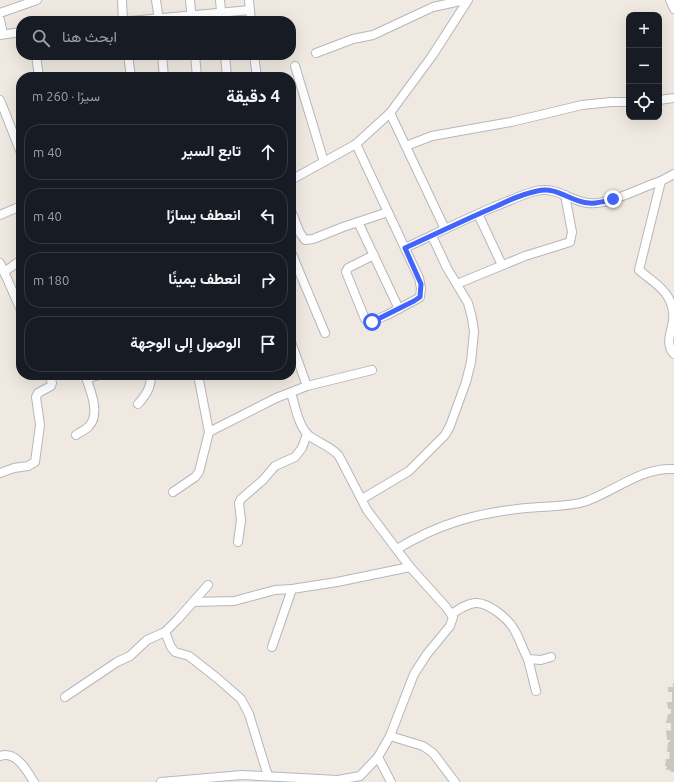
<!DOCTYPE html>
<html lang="ar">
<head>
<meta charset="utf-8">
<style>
	body { margin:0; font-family:Ubuntu,Vazirmatn,sans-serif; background:#242831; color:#f1f3f6; direction:rtl }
	.controls { position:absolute; right:12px; top:12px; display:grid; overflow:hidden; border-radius:8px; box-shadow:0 4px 16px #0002 }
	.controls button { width:36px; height:36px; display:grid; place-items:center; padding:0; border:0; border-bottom:1px solid #363941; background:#171b24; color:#f1f3f6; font:20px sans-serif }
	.stop { position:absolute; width:12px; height:12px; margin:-9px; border:3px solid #4264fb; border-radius:50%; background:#fff }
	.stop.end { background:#4264fb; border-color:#fff; box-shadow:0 1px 4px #0008 }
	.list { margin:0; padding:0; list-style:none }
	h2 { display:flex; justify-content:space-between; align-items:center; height:52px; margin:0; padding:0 16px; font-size:17px }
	h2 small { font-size:13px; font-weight:400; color:#9ea1a6 }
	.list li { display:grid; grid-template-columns:26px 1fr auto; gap:12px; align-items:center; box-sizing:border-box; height:56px; margin:0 8px 8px; padding:0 8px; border:1px solid #363941; border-radius:16px }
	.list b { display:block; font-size:15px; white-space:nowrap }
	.list em { font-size:13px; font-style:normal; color:#9ea1a6 }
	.icon { flex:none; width:22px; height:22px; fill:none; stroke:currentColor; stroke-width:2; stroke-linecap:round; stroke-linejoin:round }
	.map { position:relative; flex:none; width:674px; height:782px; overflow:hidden; direction:ltr }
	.search { position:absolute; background:#171b24; box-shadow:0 4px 16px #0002; left:16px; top:16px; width:280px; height:44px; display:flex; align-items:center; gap:10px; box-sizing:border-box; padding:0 14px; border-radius:16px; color:#9ea1a6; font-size:15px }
	.panel { position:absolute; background:#171b24; box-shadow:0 4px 16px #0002; left:16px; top:72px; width:280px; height:308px; border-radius:16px; direction:rtl }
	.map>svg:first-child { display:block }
</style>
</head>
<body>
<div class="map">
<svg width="674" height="782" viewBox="0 0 674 782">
	<rect width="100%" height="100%" fill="#efe9e1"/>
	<polygon fill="#cbc7bf" points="673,683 674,683 674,772 670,772 671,770 666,770 667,766 665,766 666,759 669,759 670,752 667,752 668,742 670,742 670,740 667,740 666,730 671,731 671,723 666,723 668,714 671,714 671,709 668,709 667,702 672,702 672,692 668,692 668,687 673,687"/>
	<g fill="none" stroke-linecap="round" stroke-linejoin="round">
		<defs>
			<g id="street">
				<polyline points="122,0 123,21"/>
				<polyline points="156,0 159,21"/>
				<polyline points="190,0 192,21"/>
				<polyline points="220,0 222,21"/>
				<polyline points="249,0 251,21"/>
				<polyline points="670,0 674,9"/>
				<polyline points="0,13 37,0"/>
				<polyline points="0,20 3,34"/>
				<polyline points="130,21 250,10"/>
				<polyline points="0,35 21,32"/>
				<polyline points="316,53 353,39 373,35 433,7 465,0"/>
				<polyline points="36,55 39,77"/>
				<polyline points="128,55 131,77"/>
				<polyline points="162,55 164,77"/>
				<polyline points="195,55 197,77"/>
				<polyline points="225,55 227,77"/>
				<polyline points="254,55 257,77"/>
				<polyline points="295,66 324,162"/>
				<polyline points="0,100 21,153"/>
				<polyline points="659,100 674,98"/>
				<polyline points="390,113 445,229"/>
				<polyline points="356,144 419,278 421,288 420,297 417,299 387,315 370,322 365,319 346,272 348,268 374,255"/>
				<polyline points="406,146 432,136 511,122 582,105 611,102 629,102"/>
				<path d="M 674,174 L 661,181 L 639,270 C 649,279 661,285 668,297 C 672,304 674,313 673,321 C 671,333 665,344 674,354"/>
				<polyline points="291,180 356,144 390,113 432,56 468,0"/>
				<polyline points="291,211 300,233 305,240 313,239 343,227 388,212"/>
				<polyline points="478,214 502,265"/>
				<polyline points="0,215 21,206"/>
				<polyline points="358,222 399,309"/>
				<path d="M 405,248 C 435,234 465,219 496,206 C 509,201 523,194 536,191 C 557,186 569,201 588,203 C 608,206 641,187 661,181"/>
				<polyline points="291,252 325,333"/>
				<polyline points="0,263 21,310"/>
				<polyline points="4,272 21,260"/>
				<polyline points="457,284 525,256 570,242 572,232 565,195"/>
				<polyline points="291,342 307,386"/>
				<polyline points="87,379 98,375"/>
				<path d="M 291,393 C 295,405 299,430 311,437 C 321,444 332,447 339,456 L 367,510 L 410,567 L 446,607 L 453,617 L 450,626 L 427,654 L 414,674 L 390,736"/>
				<path d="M 138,404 C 146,395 151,388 151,375"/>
				<polyline points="209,432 276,398 307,386 372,370"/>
				<path d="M 76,435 C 80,432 86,430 89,426 C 101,414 90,389 85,375"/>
				<polyline points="0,473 14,468 28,466 35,462 40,425 36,397 38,393 51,386 52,383 49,375"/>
				<polyline points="173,492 195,477 199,472 209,432 198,375"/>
				<polyline points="362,499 409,471 445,435 450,426 466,382 471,362 474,332 472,318 468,303 447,268 432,236"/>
				<polyline points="238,542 241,520 239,503 241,499 263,480 275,466 295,457 302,448 307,434"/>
				<path d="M 397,549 C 440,523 477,513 526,508 C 545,506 565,507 584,502 C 614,492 641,467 674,469"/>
				<polyline points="193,602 234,601 275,590 292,589 337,582 410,567"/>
				<path d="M 452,614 C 459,609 466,604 475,603 C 488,602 509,619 515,631 C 520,640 523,650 528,659 L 541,660 L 551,657"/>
				<polyline points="165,632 178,619 208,585"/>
				<polyline points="272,647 292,589"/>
				<polyline points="528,659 536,691"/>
				<polyline points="65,697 117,662 130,656 147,640 165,632 171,647 175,652 189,656 217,678 241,699 249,714 268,776"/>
				<path d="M 0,756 C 16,750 27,771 34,782"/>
				<polyline points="378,757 391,782"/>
				<polyline points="161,782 242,775 338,780 360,776 378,757 390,736 423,746 433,753 455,782"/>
			</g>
		</defs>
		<use href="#street" stroke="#b4b7c1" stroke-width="10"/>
		<use href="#street" stroke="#fff" stroke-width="8"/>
	</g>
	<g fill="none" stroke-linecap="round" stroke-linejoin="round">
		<path stroke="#4264fb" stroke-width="5" d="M 372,322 L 414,301 L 420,297 L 421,284 L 405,248 C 436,234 466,219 497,206 C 509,200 523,194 537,191 C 558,186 570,202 589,203 C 598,204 605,201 613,199"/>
	</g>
</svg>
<div class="controls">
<button>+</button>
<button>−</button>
<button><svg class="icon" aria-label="locate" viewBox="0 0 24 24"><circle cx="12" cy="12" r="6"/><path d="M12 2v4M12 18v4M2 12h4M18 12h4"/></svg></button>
</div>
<div class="stop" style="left:372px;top:322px"></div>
<div class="stop end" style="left:613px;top:199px"></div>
<div class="search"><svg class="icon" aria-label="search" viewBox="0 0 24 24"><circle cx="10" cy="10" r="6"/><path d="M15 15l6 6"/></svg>ابحث هنا</div>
<section class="panel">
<h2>4 دقيقة<small>سيرًا · 260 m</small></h2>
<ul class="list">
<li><svg class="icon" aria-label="ahead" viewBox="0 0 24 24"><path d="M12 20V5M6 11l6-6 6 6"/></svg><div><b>تابع السير</b></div><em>40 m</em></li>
<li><svg class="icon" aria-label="left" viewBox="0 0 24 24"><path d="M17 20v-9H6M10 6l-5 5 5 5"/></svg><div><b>انعطف يسارًا</b></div><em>40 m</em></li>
<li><svg class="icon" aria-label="right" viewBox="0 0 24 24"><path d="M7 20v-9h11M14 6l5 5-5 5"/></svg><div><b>انعطف يمينًا</b></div><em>180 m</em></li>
<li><svg class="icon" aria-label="arrive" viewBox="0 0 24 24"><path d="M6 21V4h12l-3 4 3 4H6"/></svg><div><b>الوصول إلى الوجهة</b></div></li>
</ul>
</section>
</div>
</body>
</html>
